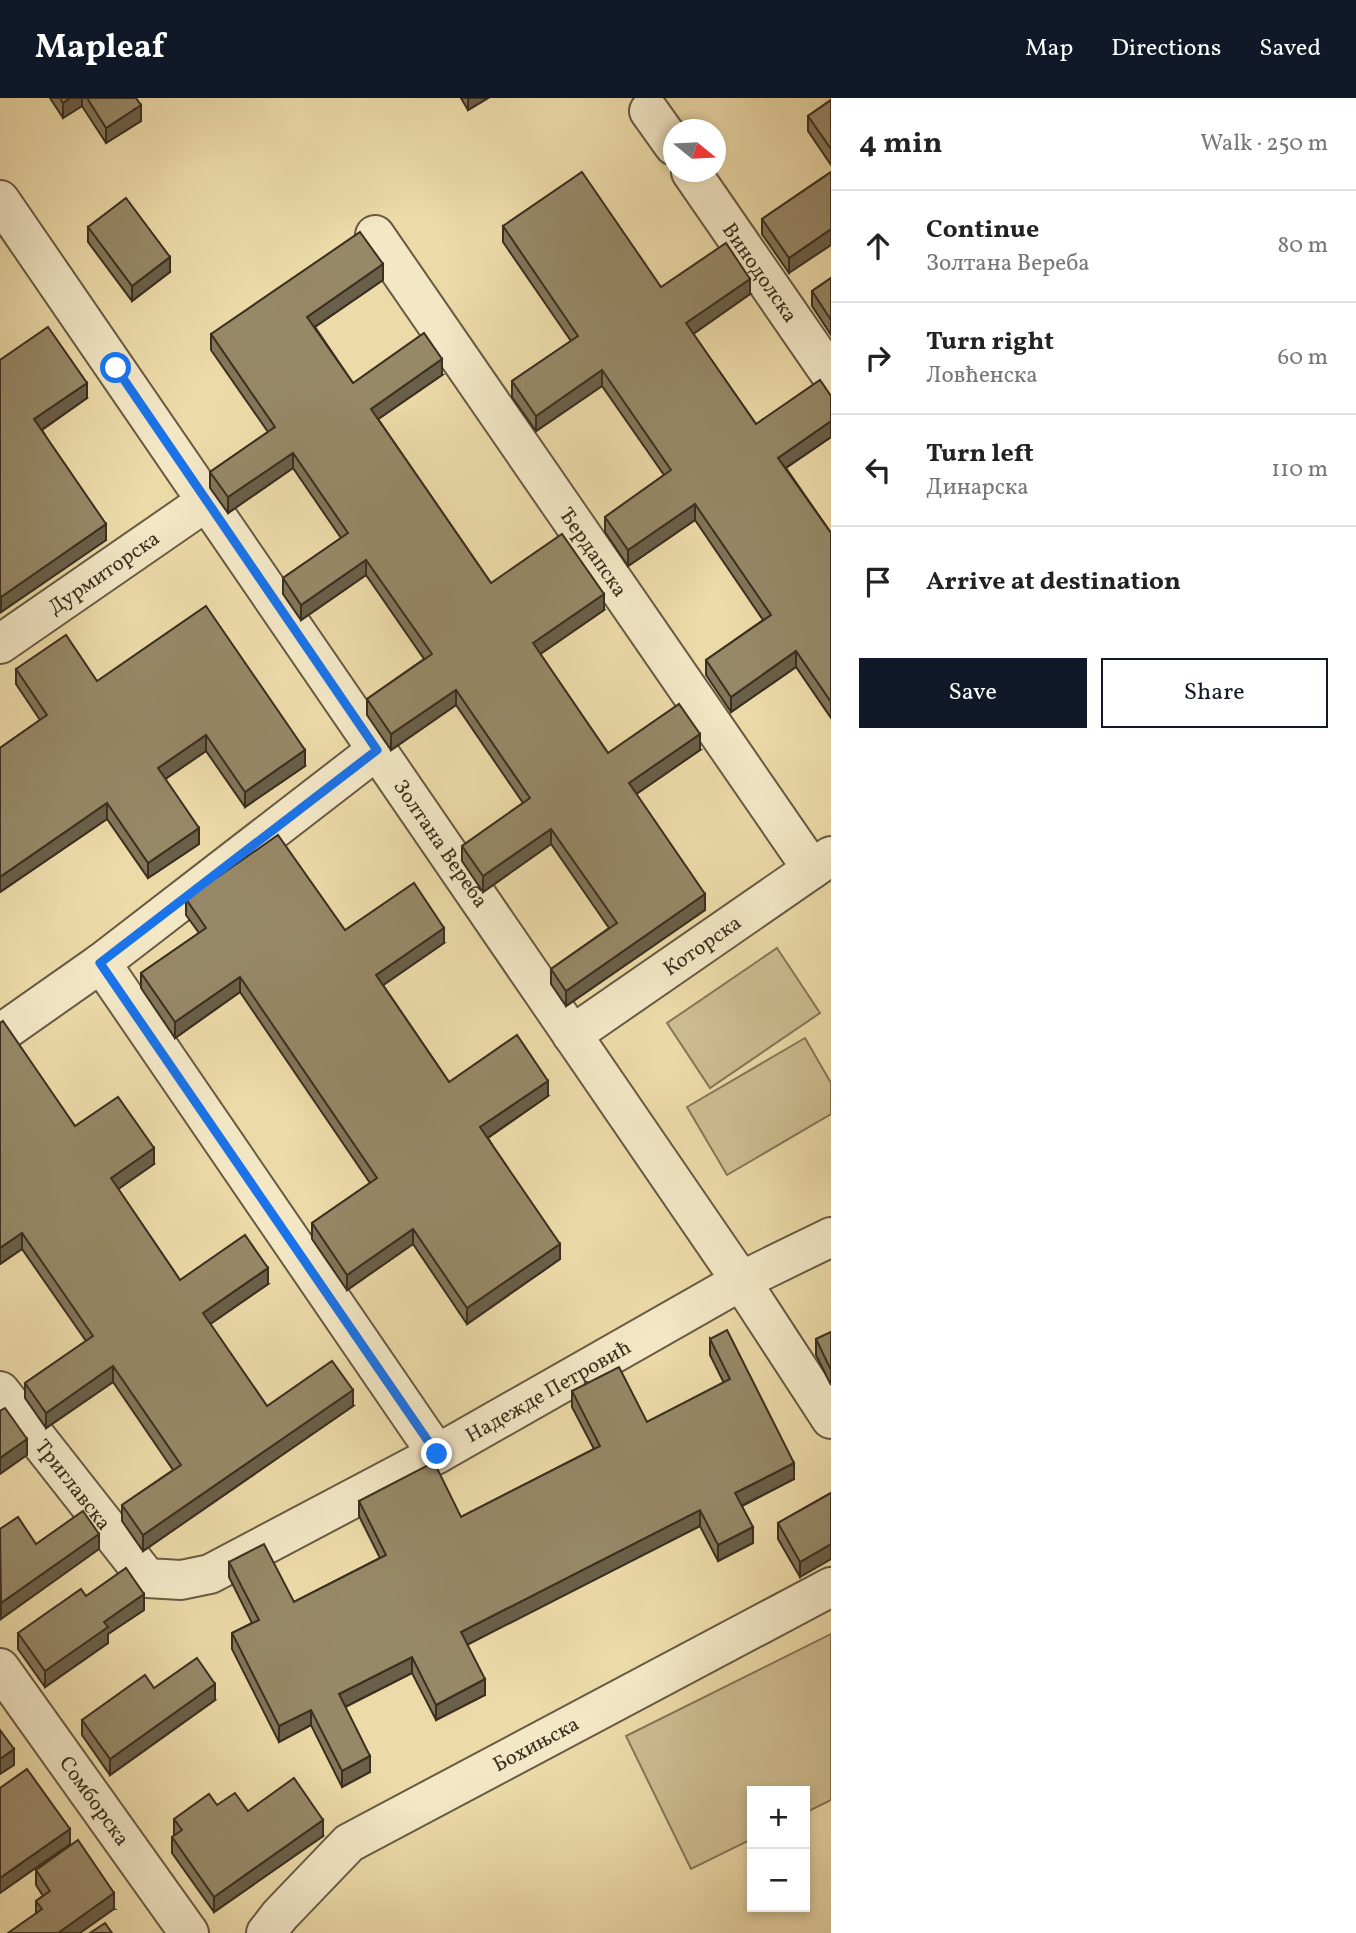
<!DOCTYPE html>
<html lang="en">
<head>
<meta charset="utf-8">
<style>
	body { margin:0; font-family:Vollkorn,serif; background:#f2f2f2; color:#222 }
	.controls { position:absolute; right:21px; bottom:21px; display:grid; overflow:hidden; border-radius:0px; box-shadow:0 4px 10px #0003 }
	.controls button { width:63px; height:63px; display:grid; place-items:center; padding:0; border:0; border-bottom:2px solid #e0e0e0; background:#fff; color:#222; font:35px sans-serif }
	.compass { position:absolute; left:663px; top:21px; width:63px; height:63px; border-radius:50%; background:#fff; box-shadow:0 4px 10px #0003; rotate:108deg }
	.stop { position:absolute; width:21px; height:21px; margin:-16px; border:5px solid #1a73e8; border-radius:50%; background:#fff }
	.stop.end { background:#1a73e8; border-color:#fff; box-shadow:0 2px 7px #0008 }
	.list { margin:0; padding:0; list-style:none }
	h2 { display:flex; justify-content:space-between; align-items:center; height:91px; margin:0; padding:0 28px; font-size:30px }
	h2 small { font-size:23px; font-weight:400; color:#767676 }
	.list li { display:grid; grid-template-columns:46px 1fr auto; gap:21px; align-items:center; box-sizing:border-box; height:112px; padding:0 28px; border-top:2px solid #e0e0e0 }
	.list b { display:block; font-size:26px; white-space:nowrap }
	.list p { margin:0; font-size:23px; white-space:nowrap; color:#767676 }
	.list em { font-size:23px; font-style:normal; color:#767676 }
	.actions { display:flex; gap:14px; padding:21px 28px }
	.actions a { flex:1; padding:16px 0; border:2px solid #111827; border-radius:0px; text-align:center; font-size:24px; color:#111827 }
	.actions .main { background:#111827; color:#fff }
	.icon { flex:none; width:38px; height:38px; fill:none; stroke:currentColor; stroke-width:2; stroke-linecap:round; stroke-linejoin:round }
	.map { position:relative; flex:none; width:831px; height:1835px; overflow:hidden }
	header { display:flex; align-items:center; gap:42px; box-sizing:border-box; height:98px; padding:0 35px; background:#111827; color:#fff }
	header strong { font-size:33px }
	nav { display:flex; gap:38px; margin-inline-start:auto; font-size:24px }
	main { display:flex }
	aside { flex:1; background:#fff }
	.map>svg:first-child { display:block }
</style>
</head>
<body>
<header>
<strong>Mapleaf</strong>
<nav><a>Map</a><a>Directions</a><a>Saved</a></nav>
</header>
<main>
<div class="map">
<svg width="831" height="1835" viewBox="0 0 831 1835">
	<rect width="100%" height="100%" fill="#ecdaa8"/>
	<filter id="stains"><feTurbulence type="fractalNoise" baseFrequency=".00286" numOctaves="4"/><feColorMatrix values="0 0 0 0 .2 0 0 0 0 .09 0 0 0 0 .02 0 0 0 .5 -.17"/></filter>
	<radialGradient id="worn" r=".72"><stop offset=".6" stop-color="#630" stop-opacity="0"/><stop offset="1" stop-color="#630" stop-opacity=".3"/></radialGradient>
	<g fill="#cebd91" stroke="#847658" stroke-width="2">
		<polygon points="777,850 820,915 710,990 667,925"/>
		<polygon points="805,940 831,985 831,1016 727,1077 687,1009"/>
		<polygon points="831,1536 831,1702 805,1715 805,1693 752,1693 752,1741 691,1771 626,1638"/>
	</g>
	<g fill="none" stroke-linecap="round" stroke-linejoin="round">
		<defs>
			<g id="minor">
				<polyline points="649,13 674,48"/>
				<path id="s1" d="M 691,74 L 831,277"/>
				<path id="s2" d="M 0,102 L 741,1183 L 831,1321"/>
				<path id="s3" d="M 375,137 L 812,771"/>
				<path id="s4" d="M 0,546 L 207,403"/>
				<polyline points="101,865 437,1356"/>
				<polyline points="0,936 101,865 377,652"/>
				<path id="s5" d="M 572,937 L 831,758"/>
				<path id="s6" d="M 0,1293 L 147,1480 L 181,1482 L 210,1476 L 437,1356 L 741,1183 L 831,1139"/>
				<path id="s7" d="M 0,1570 L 189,1835"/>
				<path id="s8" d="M 266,1835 L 280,1817 L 349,1745 L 831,1489"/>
			</g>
		</defs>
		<use href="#minor" stroke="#675a42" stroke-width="42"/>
		<use href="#minor" stroke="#f3e7c6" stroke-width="38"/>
	</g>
	<g fill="#827559" stroke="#3b2f20" stroke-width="2">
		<polygon points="50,0 136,0 141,23 106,45 82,8 63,20"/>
		<polygon points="461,0 488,0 468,12"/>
		<polygon points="831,2 831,67 808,33 808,18"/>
		<polygon points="831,74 789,175 762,136 762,121"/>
		<polygon points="503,128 661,189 750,196 693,236 756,326 831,298 831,339 786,370 831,435 831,620 796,569 731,614 706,577 706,562 763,522 695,422 628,468 605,434 605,419 664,377 602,288 536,333 512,299 512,283 571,243 503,144"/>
		<polygon points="88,129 170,174 132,203 88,144"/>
		<polygon points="831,180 831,237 812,208 812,193"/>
		<polygon points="383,182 315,229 353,285 442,277 378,321 491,485 604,512 540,556 608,655 700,652 636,696 705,812 566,908 551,886 551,871 609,830 551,746 483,794 462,763 462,748 523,705 456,607 391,652 367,617 367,601 424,561 366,477 301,522 283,496 283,480 341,440 293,370 228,415 210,390 210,374 268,334 211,252 211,236"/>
		<polygon points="0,262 87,300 42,332 106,442 1,514 0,512"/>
		<polygon points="16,571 97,583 305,668 245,709 206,653 165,681 199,746 148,780 107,721 0,794 0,650 40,622 16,586"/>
		<polygon points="186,801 345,832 444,845 383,887 449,984 548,998 488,1040 560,1161 467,1226 413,1146 347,1192 312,1141 312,1125 370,1085 240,894 175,940 141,890 141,875 199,835 186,817"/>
		<polygon points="0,925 75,1028 154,1066 118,1091 180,1182 268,1186 210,1226 267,1308 353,1308 143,1453 122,1423 122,1407 173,1372 113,1284 46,1330 25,1300 25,1285 86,1243 22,1151 0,1166"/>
		<polygon points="831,1234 831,1287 816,1257 816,1241"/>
		<polygon points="710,1241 794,1381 742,1408 753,1445 718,1463 700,1428 467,1546 485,1597 436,1622 412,1575 345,1609 370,1674 342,1689 311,1627 279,1644 232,1551 232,1535 252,1525 229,1479 229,1464 294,1504 380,1460 359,1418 359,1403 461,1419 594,1351 572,1309 572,1293 647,1324 724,1285 710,1257"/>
		<polygon points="831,1395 800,1479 778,1441 778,1425"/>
		<polygon points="144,1512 108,1536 108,1545 45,1589 18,1551 18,1535"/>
		<polygon points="154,1590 215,1602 110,1677 82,1637 82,1622"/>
		<polygon points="217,1707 248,1713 323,1738 214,1814 172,1755 172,1739 174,1738 174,1721"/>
		<polygon points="36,1772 114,1811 36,1815 36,1803 43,1798 36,1787"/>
	</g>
	<g fill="#6a5f48" stroke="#3b2f20" stroke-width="2">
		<polygon points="70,0 82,0 82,8 63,20 63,5"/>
		<polygon points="468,0 488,0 468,12"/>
		<polygon points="141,7 141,23 106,45 106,30"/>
		<polygon points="831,131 831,147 789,175 789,160"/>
		<polygon points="170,159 170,174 132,203 132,188"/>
		<polygon points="383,166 383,182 307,234 307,219"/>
		<polygon points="750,181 750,196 686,241 686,225"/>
		<polygon points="442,261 442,277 371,326 371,311"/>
		<polygon points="602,272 602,288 536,333 536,318"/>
		<polygon points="87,285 87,300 34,337 34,321"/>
		<polygon points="831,323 831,339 778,375 778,360"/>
		<polygon points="293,355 293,370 228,415 228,399"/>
		<polygon points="695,406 695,422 628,468 628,452"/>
		<polygon points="106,426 106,442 1,514 1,499"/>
		<polygon points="366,462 366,477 301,522 301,507"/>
		<polygon points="604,496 604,512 533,561 533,545"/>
		<polygon points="796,553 796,569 731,614 731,599"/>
		<polygon points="456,592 456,607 391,652 391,636"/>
		<polygon points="700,636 700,652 629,701 629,685"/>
		<polygon points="206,637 206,653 158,686 158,670"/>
		<polygon points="305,652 305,668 245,709 245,694"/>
		<polygon points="107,705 107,721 0,794 0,779"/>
		<polygon points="199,730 199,746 148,780 148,765"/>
		<polygon points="551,731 551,746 483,794 483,778"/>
		<polygon points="705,796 705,812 566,908 566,893"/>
		<polygon points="444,830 444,845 376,892 376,877"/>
		<polygon points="240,879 240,894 175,940 175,924"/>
		<polygon points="548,983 548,998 480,1045 480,1029"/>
		<polygon points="154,1050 154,1066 111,1096 111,1080"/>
		<polygon points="413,1131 413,1146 347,1192 347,1177"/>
		<polygon points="22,1135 22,1151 0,1166 0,1150"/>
		<polygon points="560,1146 560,1161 467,1226 467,1210"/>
		<polygon points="268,1170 268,1186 203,1231 203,1215"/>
		<polygon points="113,1268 113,1284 46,1330 46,1315"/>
		<polygon points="353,1292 353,1308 143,1453 143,1437"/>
		<polygon points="27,1341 27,1357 0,1376 0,1360"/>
		<polygon points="794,1365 794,1381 735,1411 735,1395"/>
		<polygon points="700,1412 700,1428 461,1550 461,1534"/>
		<polygon points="753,1429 753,1445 718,1463 718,1447"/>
		<polygon points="99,1436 99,1451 1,1521 1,1505"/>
		<polygon points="831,1446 831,1461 800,1479 800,1464"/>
		<polygon points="144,1496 144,1512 108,1536 108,1545 45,1589 45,1573 104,1524"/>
		<polygon points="412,1559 412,1575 339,1612 339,1596"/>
		<polygon points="485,1581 485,1597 436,1622 436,1607"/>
		<polygon points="215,1586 215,1602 110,1677 110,1661"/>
		<polygon points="311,1612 311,1627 279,1644 279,1628"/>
		<polygon points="14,1651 14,1667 0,1676 0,1661"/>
		<polygon points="370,1658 370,1674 342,1689 342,1673"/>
		<polygon points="323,1722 323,1738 214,1814 214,1799"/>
		<polygon points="70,1731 70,1746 0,1795 0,1780"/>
		<polygon points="114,1795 114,1811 80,1835 58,1835"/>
	</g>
	<g fill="#978867" stroke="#3b2f20" stroke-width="2">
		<polygon points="60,0 70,0 63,5"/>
		<polygon points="87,0 136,0 141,7 106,30"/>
		<polygon points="831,2 831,51 808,18"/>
		<polygon points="582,74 661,189 726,145 750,181 686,225 756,326 820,282 831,298 831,323 778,360 831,435 831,604 796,553 731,599 706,562 771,517 695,406 628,452 605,419 671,372 602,272 536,318 512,283 578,238 503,128"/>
		<polygon points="831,74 831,131 789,160 762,121"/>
		<polygon points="126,100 170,159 132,188 88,129"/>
		<polygon points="360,134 383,166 307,219 353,285 424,235 442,261 371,311 491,485 562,436 604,496 533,545 608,655 679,606 700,636 629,685 705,796 566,893 551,871 617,825 551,731 483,778 462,748 530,700 456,592 391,636 367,601 432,556 366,462 301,507 283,480 348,435 293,355 228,399 210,374 275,329 211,236"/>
		<polygon points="831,180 831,222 812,193"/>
		<polygon points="48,229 87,285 34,321 106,426 1,499 0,497 0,262"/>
		<polygon points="206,508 305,652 245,694 206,637 158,670 199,730 148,765 107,705 0,779 0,650 47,617 16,571 66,537 97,583"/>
		<polygon points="278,737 345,832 414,785 444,830 376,877 449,984 517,937 548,983 480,1029 560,1146 467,1210 413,1131 347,1177 312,1125 377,1080 240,879 175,924 141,875 206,830 186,801"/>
		<polygon points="3,923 75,1028 118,999 154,1050 111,1080 180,1182 245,1137 268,1170 203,1215 267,1308 332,1263 353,1292 143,1437 122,1407 181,1367 113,1268 46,1315 25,1285 93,1238 22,1135 0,1150 0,925"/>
		<polygon points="727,1232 794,1365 735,1395 753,1429 718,1447 700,1412 461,1534 485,1581 436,1607 412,1559 339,1596 370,1658 342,1673 311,1612 279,1628 232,1535 259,1522 229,1464 264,1446 294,1504 386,1457 359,1403 434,1364 461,1419 600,1348 572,1293 619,1269 647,1324 730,1281 710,1241"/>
		<polygon points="831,1234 831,1272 816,1241"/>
		<polygon points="5,1310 27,1341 0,1360 0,1313"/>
		<polygon points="831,1395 831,1446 800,1464 778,1425"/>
		<polygon points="83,1413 99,1436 1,1505 0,1431 18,1419 36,1446"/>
		<polygon points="126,1470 144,1496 104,1524 108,1529 45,1573 18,1535 81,1491 86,1498"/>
		<polygon points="197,1560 215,1586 110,1661 82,1622 145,1577 154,1590"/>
		<polygon points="0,1632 14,1651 0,1661"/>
		<polygon points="27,1671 70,1731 0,1780 0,1690"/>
		<polygon points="294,1680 323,1722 214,1799 172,1739 182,1732 174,1721 209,1696 217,1707 235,1695 248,1713"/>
		<polygon points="78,1742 114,1795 58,1835 8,1835 42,1811 36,1803 50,1793 36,1772"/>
		<polygon points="105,1825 112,1835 90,1835"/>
	</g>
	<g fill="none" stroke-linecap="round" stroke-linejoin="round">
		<polyline stroke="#1a73e8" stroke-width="9" points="116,270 377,652 100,865 437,1356"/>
	</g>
	<g text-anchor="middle" stroke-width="5" stroke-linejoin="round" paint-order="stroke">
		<g font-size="21" fill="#3b2f20" stroke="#f3e7c6">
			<text dy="7" stroke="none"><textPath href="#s1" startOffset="122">Винодолска</textPath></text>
			<text dy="7" stroke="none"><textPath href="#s3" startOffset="385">Ђердапска</textPath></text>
			<text dy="7" stroke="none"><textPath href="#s4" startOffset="126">Дурмиторска</textPath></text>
			<text dy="7" stroke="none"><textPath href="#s2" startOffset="780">Золтана Вереба</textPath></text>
			<text dy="7" stroke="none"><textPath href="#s5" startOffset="158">Которска</textPath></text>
			<text dy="7" stroke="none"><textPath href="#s6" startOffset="686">Надежде Петровић</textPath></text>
			<text dy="7" stroke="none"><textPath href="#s6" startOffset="119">Триглавска</textPath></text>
			<text dy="7" stroke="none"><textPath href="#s8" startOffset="334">Бохињска</textPath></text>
			<text dy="7" stroke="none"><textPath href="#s7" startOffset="163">Сомборска</textPath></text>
		</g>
	</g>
	<rect width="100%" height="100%" filter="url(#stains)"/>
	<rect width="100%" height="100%" fill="url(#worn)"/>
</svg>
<div class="controls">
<button>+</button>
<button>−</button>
</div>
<svg class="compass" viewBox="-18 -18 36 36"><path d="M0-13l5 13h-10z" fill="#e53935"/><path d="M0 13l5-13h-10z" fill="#767676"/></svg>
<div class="stop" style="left:116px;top:270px"></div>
<div class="stop end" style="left:437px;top:1356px"></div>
</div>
<aside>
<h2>4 min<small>Walk · 250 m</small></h2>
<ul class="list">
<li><svg class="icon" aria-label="ahead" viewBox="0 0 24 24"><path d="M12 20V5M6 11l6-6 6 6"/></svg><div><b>Continue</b><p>Золтана Вереба</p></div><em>80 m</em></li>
<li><svg class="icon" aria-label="right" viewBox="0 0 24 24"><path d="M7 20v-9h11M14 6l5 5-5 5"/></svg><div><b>Turn right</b><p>Ловћенска</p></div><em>60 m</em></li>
<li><svg class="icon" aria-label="left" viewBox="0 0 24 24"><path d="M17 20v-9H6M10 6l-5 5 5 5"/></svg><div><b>Turn left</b><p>Динарска</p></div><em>110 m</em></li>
<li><svg class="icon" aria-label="arrive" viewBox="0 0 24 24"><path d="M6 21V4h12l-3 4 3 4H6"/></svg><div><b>Arrive at destination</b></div></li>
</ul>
<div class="actions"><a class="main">Save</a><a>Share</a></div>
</aside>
</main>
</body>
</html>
